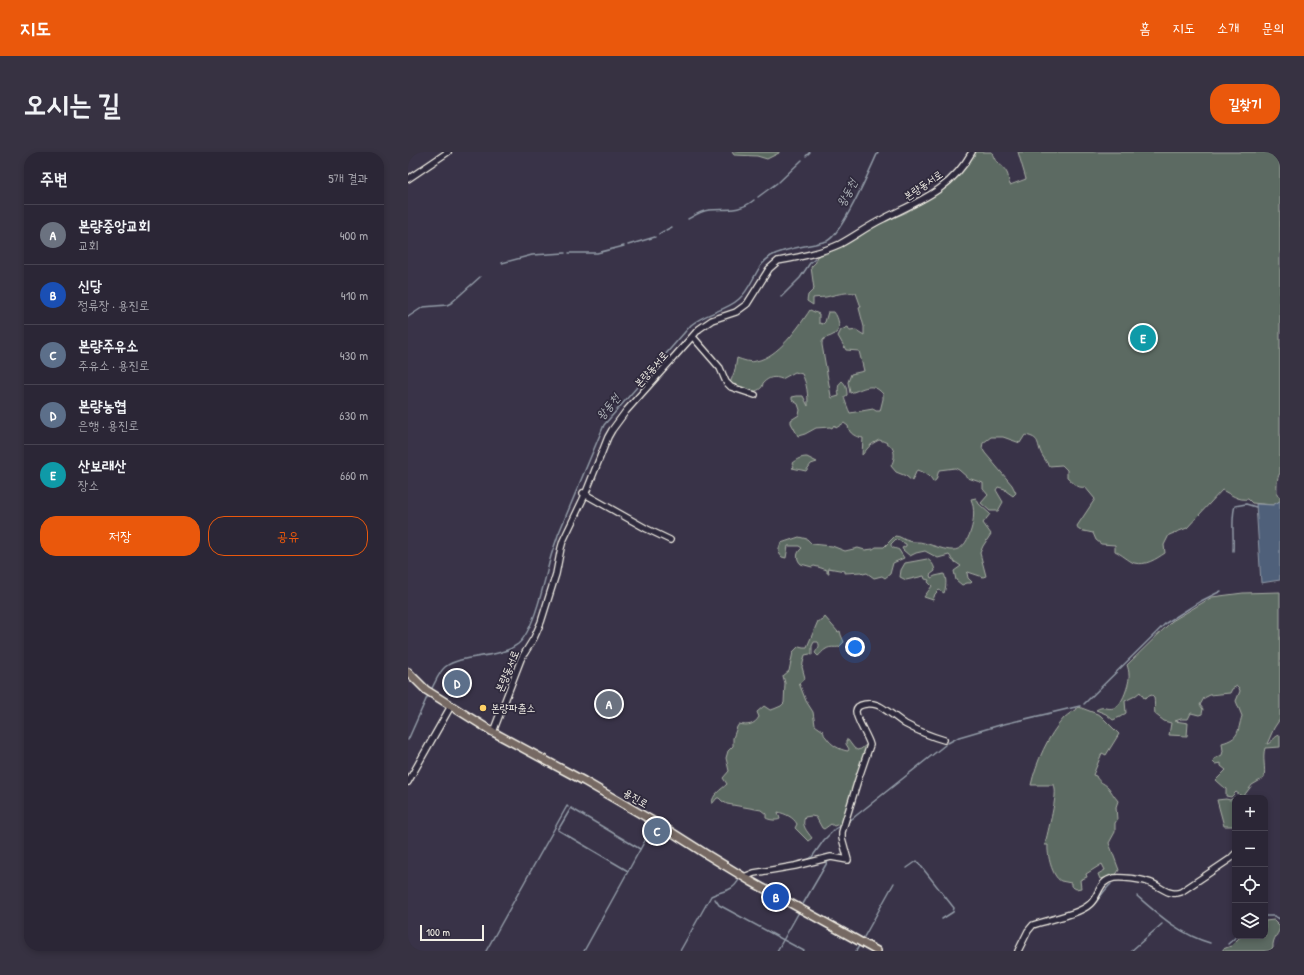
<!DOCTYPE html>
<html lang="ko">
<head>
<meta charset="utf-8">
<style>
	body { margin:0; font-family:"Patrick Hand","Poor Story",sans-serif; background:#373242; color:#f1f3f6 }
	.controls { position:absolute; right:12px; bottom:12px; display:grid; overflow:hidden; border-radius:8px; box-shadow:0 2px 6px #0003 }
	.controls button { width:36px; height:36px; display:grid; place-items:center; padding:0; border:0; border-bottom:1px solid #474351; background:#2b2636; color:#f1f3f6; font:20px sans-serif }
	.scale { position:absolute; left:12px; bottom:10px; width:64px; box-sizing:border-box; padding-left:4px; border:2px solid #f4f1e8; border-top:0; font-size:11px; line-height:14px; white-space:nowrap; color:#f4f1e8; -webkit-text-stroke:3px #2f2a3d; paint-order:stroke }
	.you { position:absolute; left:447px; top:495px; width:14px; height:14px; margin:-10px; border:3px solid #fff; border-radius:50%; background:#1a73e8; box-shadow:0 0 0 6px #1a73e833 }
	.badge { display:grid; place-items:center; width:26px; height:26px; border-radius:50%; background:#ea580c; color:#fff; font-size:13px; font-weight:700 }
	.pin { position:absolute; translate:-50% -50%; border:2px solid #fff; box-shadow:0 1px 4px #0006 }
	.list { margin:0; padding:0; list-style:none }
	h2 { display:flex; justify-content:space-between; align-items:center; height:52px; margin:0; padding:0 16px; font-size:17px }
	h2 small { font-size:13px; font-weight:400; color:#a6a5ad }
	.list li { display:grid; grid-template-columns:26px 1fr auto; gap:12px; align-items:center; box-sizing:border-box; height:60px; padding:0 16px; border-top:1px solid #474351 }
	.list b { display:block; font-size:15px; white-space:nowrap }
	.list p { margin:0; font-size:13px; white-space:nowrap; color:#a6a5ad }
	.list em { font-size:13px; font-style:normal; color:#a6a5ad }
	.actions { display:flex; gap:8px; padding:12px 16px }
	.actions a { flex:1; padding:9px 0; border:1px solid #ea580c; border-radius:16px; text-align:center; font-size:14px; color:#ea580c }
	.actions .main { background:#ea580c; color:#fff }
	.icon { flex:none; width:22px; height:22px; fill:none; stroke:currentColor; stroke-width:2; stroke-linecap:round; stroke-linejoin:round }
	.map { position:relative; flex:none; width:872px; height:799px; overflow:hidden; border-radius:16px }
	header { display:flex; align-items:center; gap:24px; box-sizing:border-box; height:56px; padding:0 20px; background:#ea580c; color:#fff }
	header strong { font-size:19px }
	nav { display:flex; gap:22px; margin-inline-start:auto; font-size:14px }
	.intro { display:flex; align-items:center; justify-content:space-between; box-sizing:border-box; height:96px; padding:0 24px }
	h1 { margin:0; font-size:28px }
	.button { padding:10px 18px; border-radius:16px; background:#ea580c; color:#fff; font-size:14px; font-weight:700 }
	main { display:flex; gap:24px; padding:0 24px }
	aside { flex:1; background:#2b2636; border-radius:16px; box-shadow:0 2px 6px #0003 }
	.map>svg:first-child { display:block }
</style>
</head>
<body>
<header>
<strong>지도</strong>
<nav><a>홈</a><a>지도</a><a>소개</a><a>문의</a></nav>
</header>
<div class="intro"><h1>오시는 길</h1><a class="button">길찾기</a></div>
<main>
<aside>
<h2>주변<small>5개 결과</small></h2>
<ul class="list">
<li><span class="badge" style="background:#6b7280">A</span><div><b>본량중앙교회</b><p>교회</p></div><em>400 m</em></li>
<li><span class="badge" style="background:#1a4fb4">B</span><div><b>신당</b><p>정류장 · 용진로</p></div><em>410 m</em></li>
<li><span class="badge" style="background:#5c6f8a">C</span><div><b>본량주유소</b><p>주유소 · 용진로</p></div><em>430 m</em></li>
<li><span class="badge" style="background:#5c6f8a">D</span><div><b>본량농협</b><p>은행 · 용진로</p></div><em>630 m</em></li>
<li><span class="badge" style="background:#0f9aa8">E</span><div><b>산보래산</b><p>장소</p></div><em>660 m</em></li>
</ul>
<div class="actions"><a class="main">저장</a><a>공유</a></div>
</aside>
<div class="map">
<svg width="872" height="799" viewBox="0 0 872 799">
	<rect width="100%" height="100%" fill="#393348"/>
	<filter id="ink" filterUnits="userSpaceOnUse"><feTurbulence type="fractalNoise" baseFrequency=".025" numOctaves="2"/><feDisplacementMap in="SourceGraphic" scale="8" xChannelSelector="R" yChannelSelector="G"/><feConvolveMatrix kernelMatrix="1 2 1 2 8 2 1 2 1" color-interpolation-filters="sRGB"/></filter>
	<g filter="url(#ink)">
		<g fill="#5c6b62" stroke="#a8aea5">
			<polygon points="324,0 371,0 371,1 359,7 349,4 326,3"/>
			<path d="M 567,0 L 584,0 C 587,13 594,11 599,21 C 601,24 600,29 602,33 L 618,27 L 610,0 L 872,0 L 872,321 C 868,327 869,336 869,343 L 872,345 L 872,349 L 865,353 L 844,351 L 840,347 C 831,349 822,342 814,338 L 779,376 L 761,383 L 756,393 L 757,401 C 748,407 738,414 726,411 C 721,409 713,402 707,399 L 707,393 L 693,392 L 688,388 L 685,381 L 671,378 L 669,374 L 687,347 L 677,335 C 669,337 665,330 659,325 L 659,318 L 654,313 L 641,314 C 639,310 636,307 634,303 C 628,291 633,286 617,283 L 612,291 L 595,285 L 583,285 L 575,291 L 574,296 L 577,301 L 604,333 L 608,341 L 605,344 L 598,339 L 597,337 L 590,335 L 588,338 L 595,350 L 590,359 L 582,359 L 573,351 L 580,343 L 575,337 L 575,331 L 560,326 L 551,318 L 547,316 L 531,318 L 528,328 L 525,330 C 523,323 516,321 509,318 L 504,329 L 498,324 L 488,320 L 483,314 C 490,301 485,291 471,288 C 461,293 461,295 454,303 L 455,286 C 448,285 441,282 440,274 L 436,271 L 428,276 L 426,273 L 424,276 L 422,275 L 408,276 L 397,282 L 390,284 L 383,271 L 383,268 L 391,263 L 392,258 L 390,252 L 384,248 L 384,245 L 389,244 L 395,244 L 400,254 C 400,242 399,232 394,222 L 387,220 L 374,227 C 366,224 361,225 355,231 C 355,237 349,239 343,240 L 323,233 L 322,231 L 327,218 L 329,206 C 335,208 342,211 348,209 C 370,205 390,176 402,158 L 411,162 L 411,171 L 415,172 L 417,170 L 420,160 L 426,160 C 431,166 434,179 425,183 C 422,185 419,185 416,187 C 414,189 414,190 414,193 L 423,244 L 424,246 L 431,244 C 430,238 429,233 434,229 C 438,232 439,238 439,243 L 436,245 C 437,249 440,257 442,261 L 465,257 L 468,259 L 472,259 L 475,247 L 475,242 C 464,229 456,237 442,241 L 440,230 L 443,222 L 456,219 L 451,199 L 438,198 L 430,184 L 433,178 L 440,175 L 442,179 L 448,178 L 456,183 L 456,175 L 451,156 L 453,155 L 448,141 C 439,140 430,142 422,144 C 417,146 410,145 405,146 L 405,153 L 399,149 L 400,143 L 406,137 L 403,115 L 408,110 L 408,106 L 411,102 L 452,84 L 468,73 L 497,61 L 526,44 L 560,13 Z"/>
			<path d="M 399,305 L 409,310 L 403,312 L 398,319 L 384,316 L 386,315 L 384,311 C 389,307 393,305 399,305 Z"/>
			<path d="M 568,346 L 571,352 L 582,362 L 575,371 L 583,382 L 575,394 L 572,401 L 578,424 L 575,425 L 560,420 L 559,421 L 560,426 L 564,430 L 563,431 L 559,431 L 554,433 L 548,428 L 546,419 L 553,414 L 544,408 L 542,404 L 541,403 L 530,406 L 517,399 L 508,401 L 502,404 L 495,398 L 494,396 L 498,394 L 498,392 L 488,387 L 483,392 C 483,397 488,396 491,398 L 496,406 L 485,411 L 482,422 L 477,426 L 474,424 L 466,426 L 459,421 L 455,422 L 453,420 L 437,421 L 437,419 L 420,416 L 421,421 L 419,421 L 419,418 L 410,415 L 406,414 L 404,415 L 393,412 C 388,407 388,401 394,396 L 391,394 L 380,394 L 378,406 L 374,405 C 370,401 370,397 373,391 L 391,385 L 399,387 L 404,392 L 424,394 L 437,399 L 450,396 L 457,398 L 465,397 L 468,395 L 476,395 L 487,384 C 493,384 495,388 501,389 C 506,391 511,389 516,391 C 539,397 554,408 563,378 C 566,368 567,357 563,347 Z"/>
			<path d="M 519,407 C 524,410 526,413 527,419 L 522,423 L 523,426 L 527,424 L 536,422 C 539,428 538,435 536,441 L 531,438 L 527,442 L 525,448 L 516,445 L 524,434 L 520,430 L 521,428 L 517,427 L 516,424 L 498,428 L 492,425 L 493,418 L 497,411 Z"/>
			<path d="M 872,440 L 872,567 L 866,576 L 859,592 C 864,591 866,584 872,583 L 872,595 L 857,596 C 854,606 858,616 856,626 L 844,633 L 835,645 L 828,640 L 823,645 L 818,644 L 818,637 L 808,628 L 818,618 L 813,614 L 813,611 L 807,612 L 805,610 L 806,607 L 814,603 L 815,599 L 814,591 C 832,586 829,580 834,564 L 828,549 L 832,539 L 831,536 L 829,534 L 824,537 L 822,541 L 802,543 L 796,546 L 792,553 L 795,557 L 794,562 L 791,563 L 783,561 L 780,567 L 773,567 L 767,569 L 780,571 L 779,584 L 761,583 L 763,571 L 756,569 L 747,562 C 746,556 747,551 746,545 L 744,543 L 736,546 L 732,540 L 727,544 L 717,549 L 718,561 L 712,565 L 705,568 L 698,562 L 688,558 C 695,553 699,558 706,556 C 714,555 722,530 721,523 C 721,519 720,516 719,513 L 764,469 L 804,445 L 835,441 Z"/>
			<path d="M 417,465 L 430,480 L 432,479 L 433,483 L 436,490 L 431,495 C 426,496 423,494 418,497 C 414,499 413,502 410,504 L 407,501 C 409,497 413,495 410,490 L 406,490 L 404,494 L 404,503 L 402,502 L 397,503 L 394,515 L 397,526 L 395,529 L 391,531 L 398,549 L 405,560 L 407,573 C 409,575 413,577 415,579 C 416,581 416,584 418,585 C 423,593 432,598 440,599 L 441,597 L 438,592 L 438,588 L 440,588 L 446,596 L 449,598 L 453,597 L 458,593 L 459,595 L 434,671 L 426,674 L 423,672 L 416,677 L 414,676 L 408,665 L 403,664 L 397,665 C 393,674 399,679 404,686 L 400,689 L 387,676 L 389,672 C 385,665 378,662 370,660 L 372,667 C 369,669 361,668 358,666 L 358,662 L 353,658 L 319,652 L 314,649 L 311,646 L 309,646 L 304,652 C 304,642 313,638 319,632 L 315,626 L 321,619 L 318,606 L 320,599 L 325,594 L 325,586 L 329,575 L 331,572 C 340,574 346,573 351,565 L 349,560 L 356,554 L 362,558 L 366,557 L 373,554 L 376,551 L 377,531 L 375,524 L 381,519 L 385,500 L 391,494 L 395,495 L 399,495 L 410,469 L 414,469 Z"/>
			<path d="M 671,555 L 692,563 L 711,582 L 698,603 L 694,601 L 685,623 L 688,624 C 690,630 696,631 700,635 C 703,639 706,644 710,649 L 708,655 L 709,668 L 707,671 L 707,680 L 701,691 L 711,718 L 707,724 L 692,727 L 690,722 L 697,718 L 694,712 L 678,722 L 679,725 L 672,728 L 673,736 L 668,737 L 663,734 L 663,731 C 660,730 656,730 653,729 C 644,725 639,702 640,693 L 637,693 C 639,681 651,641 646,633 L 623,633 C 628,611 640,583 656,566 C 660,562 666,559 671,555 Z"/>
			<polygon points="827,645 827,674 816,674 809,648 818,647 822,648"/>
			<path d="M 866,768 L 872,774 C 872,782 864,785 865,796 L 861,799 L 815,799 L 815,797 L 823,794 L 833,784 L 857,784 L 857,769 Z"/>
		</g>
		<polygon fill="#4f607a" stroke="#919aa6" points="872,349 872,428 853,431 848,352 865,353"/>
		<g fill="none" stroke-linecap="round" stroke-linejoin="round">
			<g stroke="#919aa6" stroke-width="1.5">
				<polyline points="398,4 402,0"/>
				<polyline points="371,30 394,8"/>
				<polyline points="350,45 369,31"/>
				<path d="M 280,67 C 287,63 293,59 301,58 C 318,56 330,61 346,48"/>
				<polyline points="258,78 264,75"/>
				<polyline points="251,82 256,79"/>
				<polyline points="220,93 247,85"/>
				<polyline points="161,101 189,101 216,94"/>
				<polyline points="94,111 124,103 157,101"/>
				<polyline points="373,145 392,126 402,111 407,107"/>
				<polyline points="0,165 15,155 39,153 43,151 72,125"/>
				<path d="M 825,399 C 826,386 823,365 827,354 L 838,352 L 848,355"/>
				<path d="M 23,538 C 27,531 31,520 37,515 C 55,501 89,508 110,492 C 127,478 137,425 143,404 C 145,397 148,390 150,383 L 196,273 L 283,173 C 297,161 318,159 331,147 C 345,135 347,114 363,104 C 376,97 393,95 407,92 C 411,91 415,90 419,89 C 434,82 462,18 470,0"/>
				<polyline points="676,552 758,471 793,449 813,439"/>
				<polyline points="0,588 20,543"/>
				<polyline points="540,591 551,585 592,573 672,554"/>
				<polyline points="440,670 537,593"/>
				<polyline points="382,712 400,708 404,705 416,688 427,677 434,673"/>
				<polyline points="499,716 509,709 546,756 545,760 534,767"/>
				<polyline points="220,719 150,678 163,656 232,697"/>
				<path d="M 729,744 C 752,764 773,783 802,791"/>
				<polyline points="307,747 311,753 396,799"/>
				<polyline points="395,752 420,709"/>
				<path d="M 670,762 C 688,757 690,744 703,732"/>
				<polyline points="857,764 866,764 872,767"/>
				<polyline points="456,785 486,731"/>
				<polyline points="820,792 829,784"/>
				<polyline points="78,799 159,654 160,655"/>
				<polyline points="176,799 245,674"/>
				<path d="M 272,799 L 303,744 C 316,737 323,742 332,726"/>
				<polyline points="369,799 391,760"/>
				<polyline points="448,799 451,794"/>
				<polyline points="723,799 754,772"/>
			</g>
			<defs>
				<g id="minor">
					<polyline points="0,27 40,0"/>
					<polyline points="285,185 312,216 318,230 323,235 347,243"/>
					<polyline points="175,341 239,377 262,388"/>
					<path d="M 85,580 L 113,507 L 126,486 L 133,470 L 148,422 L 153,396 L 155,389 L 177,343 L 200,285 L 204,278 L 218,259 L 291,177 L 304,168 L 328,160 L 339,152 L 361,117 L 370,109 C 391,105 413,101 432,92 C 447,84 460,74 475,67 C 512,48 542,39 564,0"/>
					<polyline points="0,630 43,554"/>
					<path d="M 336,725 L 346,721 L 387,714 L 423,705 L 440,708 L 434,686 L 434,680 L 450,628 L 462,593 C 460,584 447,566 448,559 C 449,551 463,551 469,553 C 474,554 491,568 497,572 C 510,579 522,584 536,588"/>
					<path d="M 610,799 L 620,779 L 625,773 C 641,767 670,763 682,752 C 692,743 690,729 706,726 C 714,725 732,727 740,730 C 752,733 760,745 773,740 L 822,707 L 827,702"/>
				</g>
				<polyline id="major" points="0,520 18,538 85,580 176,629 257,676 298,702 344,730 469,799"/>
			</defs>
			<use href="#minor" stroke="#f4f1e8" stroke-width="8"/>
			<use href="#major" stroke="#f4f1e8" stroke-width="10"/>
			<use href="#minor" stroke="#2f2a3d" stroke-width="5.5"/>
			<use href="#major" stroke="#766964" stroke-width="7"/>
		</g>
	</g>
	<circle fill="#ffd166" stroke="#2f2a3d" stroke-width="1.5" cx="75" cy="556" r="4"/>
	<g text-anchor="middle" stroke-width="3.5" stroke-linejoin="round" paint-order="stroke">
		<g font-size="11" fill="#f4f1e8" stroke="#2f2a3d">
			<text transform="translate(515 33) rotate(-34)" y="4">본량동서로</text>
			<text transform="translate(243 217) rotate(-48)" y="4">본량동서로</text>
			<text transform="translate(99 519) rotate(-67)" y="4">본량동서로</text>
			<text transform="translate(228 646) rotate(30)" y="4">용진로</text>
		</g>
		<g font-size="11" fill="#f4f1e8" stroke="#2f2a3d" text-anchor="start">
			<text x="83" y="560">본량파출소</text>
		</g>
		<g font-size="12" font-style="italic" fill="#b2b7bc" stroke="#2f2a3d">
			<text transform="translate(439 41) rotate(-62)" y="4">왕동천</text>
			<text transform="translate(200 255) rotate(-51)" y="4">왕동천</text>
		</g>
	</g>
</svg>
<div class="controls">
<button>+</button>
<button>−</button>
<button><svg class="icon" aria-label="locate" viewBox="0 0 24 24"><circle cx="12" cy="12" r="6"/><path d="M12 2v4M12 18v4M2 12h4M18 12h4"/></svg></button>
<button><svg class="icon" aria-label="layers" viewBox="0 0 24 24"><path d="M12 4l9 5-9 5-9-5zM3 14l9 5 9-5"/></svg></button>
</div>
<div class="scale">100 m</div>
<div class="you"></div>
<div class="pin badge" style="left:201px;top:552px;background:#6b7280">A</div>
<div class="pin badge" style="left:368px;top:745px;background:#1a4fb4">B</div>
<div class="pin badge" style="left:249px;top:679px;background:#5c6f8a">C</div>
<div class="pin badge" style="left:49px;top:531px;background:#5c6f8a">D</div>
<div class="pin badge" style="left:735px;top:186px;background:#0f9aa8">E</div>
</div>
</main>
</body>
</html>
